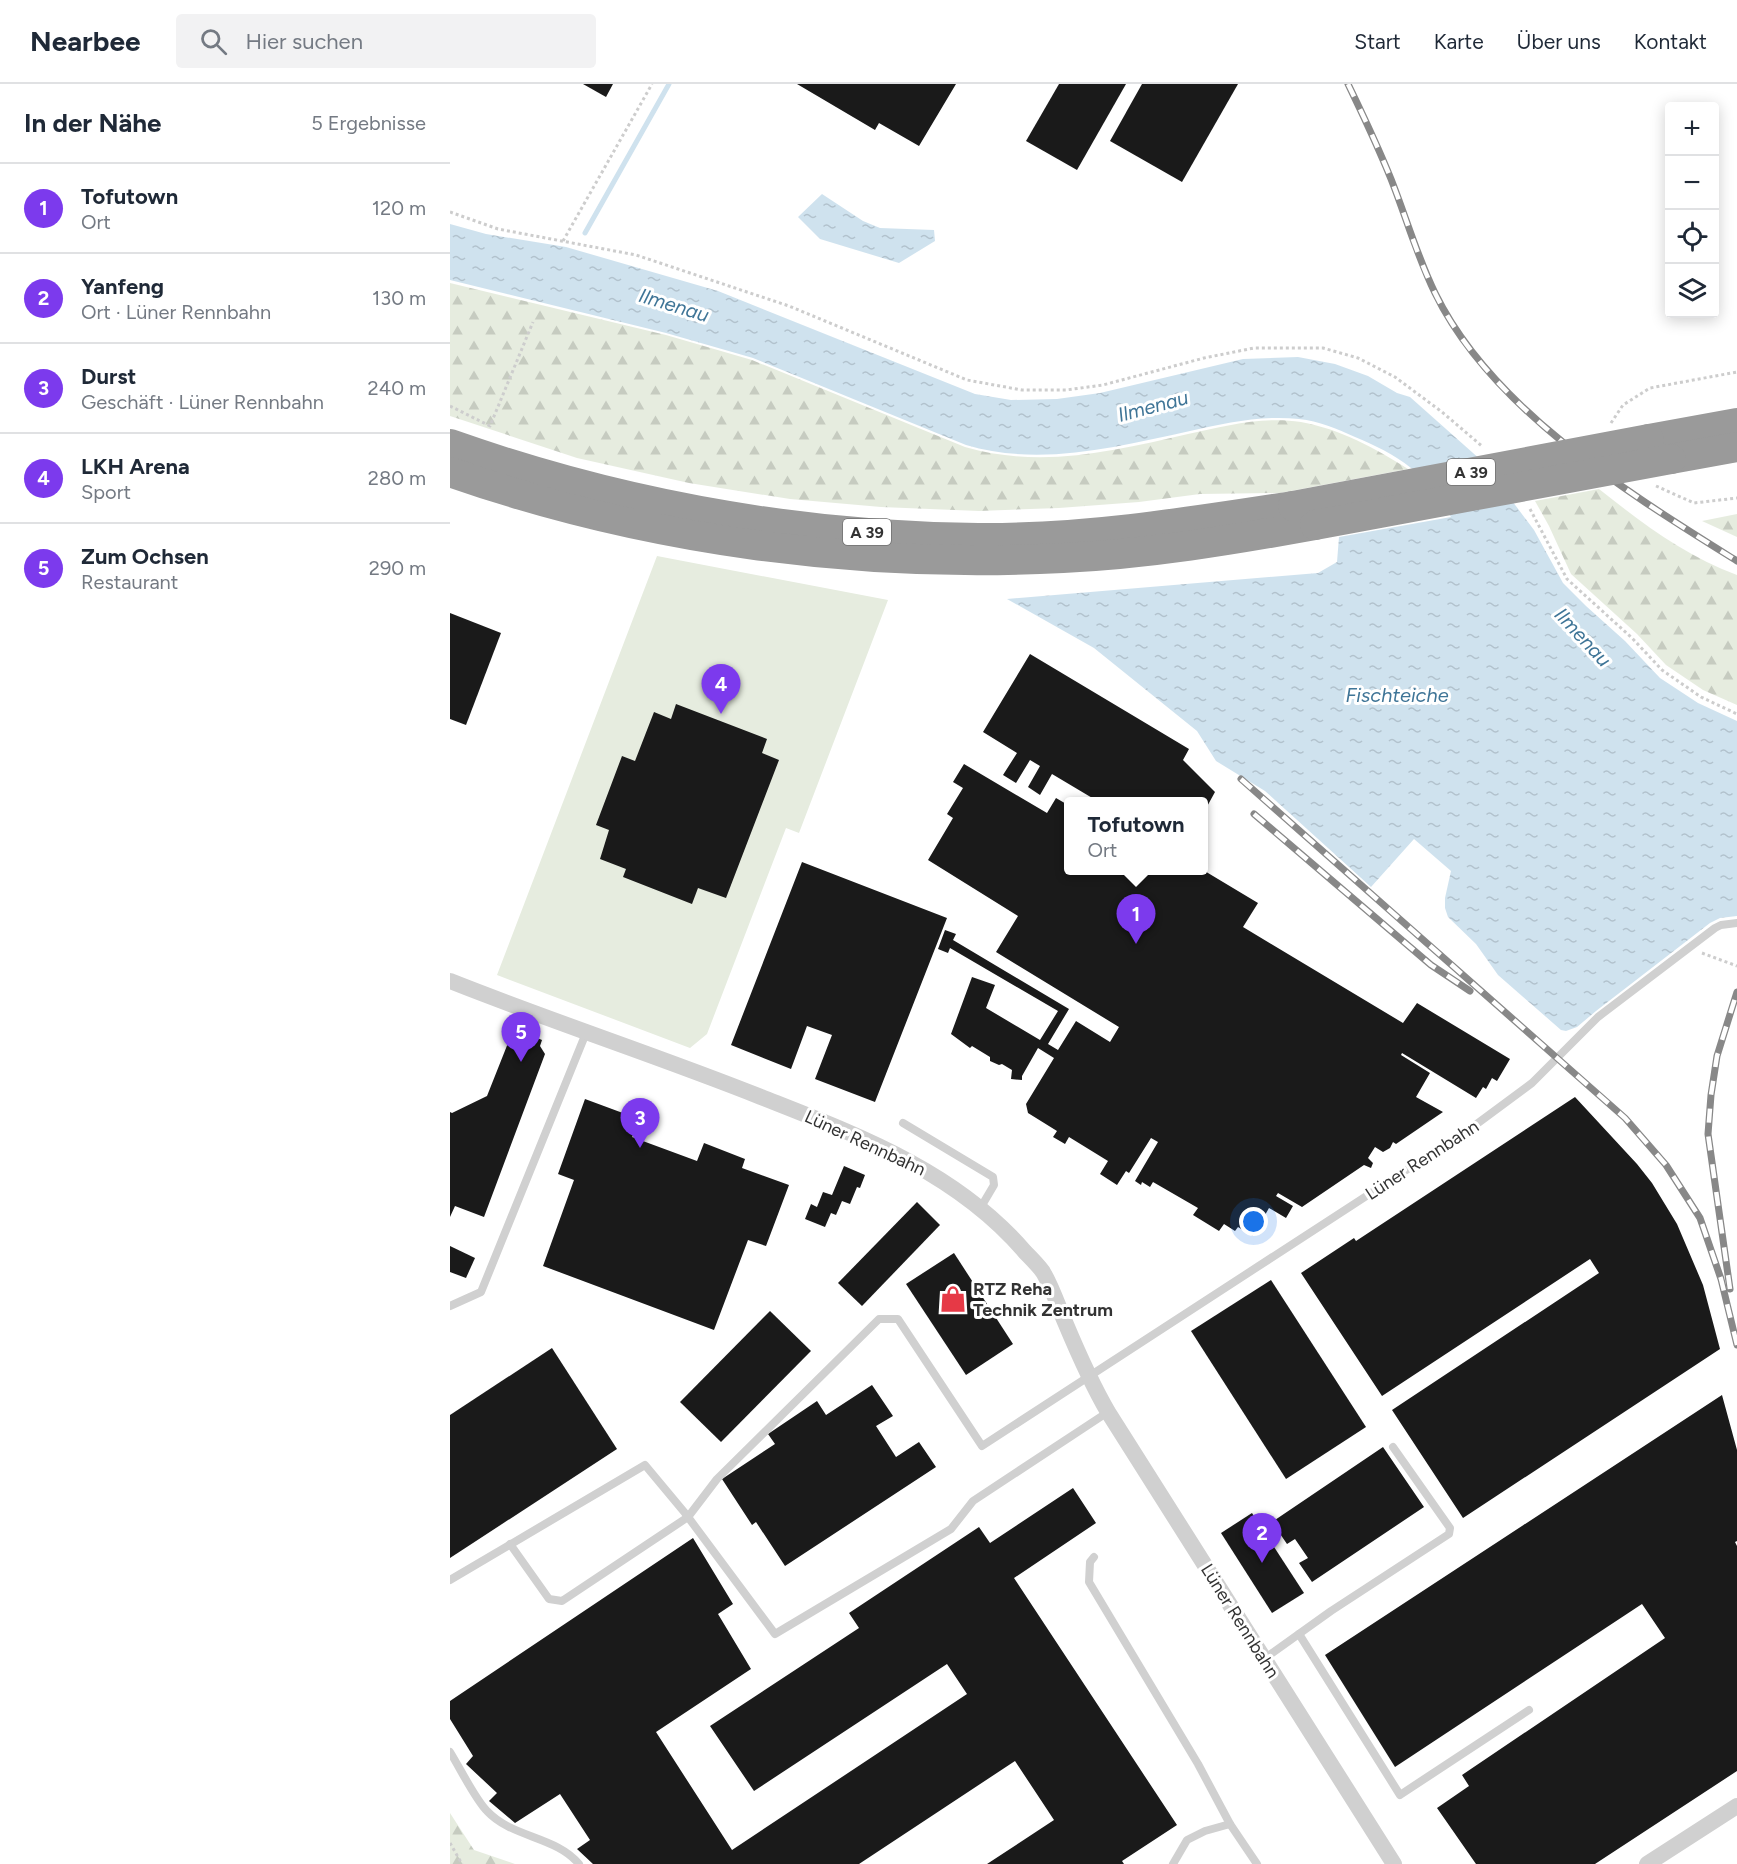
<!DOCTYPE html>
<html lang="de">
<head>
<meta charset="utf-8">
<style>
	body { margin:0; font-family:Figtree,sans-serif; background:#f2f2f3; color:#1f2937 }
	.controls { position:absolute; right:18px; top:18px; display:grid; overflow:hidden; border-radius:6px; box-shadow:0 3px 15px #0003 }
	.controls button { width:54px; height:54px; display:grid; place-items:center; padding:0; border:0; border-bottom:2px solid #e0e1e3; background:#fff; color:#1f2937; font:30px sans-serif }
	.you { position:absolute; left:804px; top:1138px; width:21px; height:21px; margin:-15px; border:4px solid #fff; border-radius:50%; background:#1a73e8; box-shadow:0 0 0 9px #1a73e833 }
	.badge { display:grid; place-items:center; width:39px; height:39px; border-radius:50%; background:#7c3aed; color:#fff; font-size:20px; font-weight:700 }
	.pin { position:absolute; translate:-50% -50px; filter:drop-shadow(0 2px 3px #0008) }
	.pin::after { content:''; position:absolute; top:32px; width:21px; height:18px; background:inherit; clip-path:polygon(0 0,100% 0,50% 100%) }
	.popup { position:absolute; left:614px; top:713px; width:144px; height:78px; box-sizing:border-box; display:grid; place-content:center; border-radius:6px; background:#fff; filter:drop-shadow(0 2px 4px #0005); font-size:20px; white-space:nowrap; color:#747a83 }
	.popup b { font-size:22px; color:#1f2937 }
	.popup::after { content:''; position:absolute; left:50%; top:100%; margin-left:-12px; border:12px solid transparent; border-top-color:#fff }
	.list { margin:0; padding:0; list-style:none }
	h2 { display:flex; justify-content:space-between; align-items:center; height:78px; margin:0; padding:0 24px; font-size:26px }
	h2 small { font-size:20px; font-weight:400; color:#747a83 }
	.list li { display:grid; grid-template-columns:39px 1fr auto; gap:18px; align-items:center; box-sizing:border-box; height:90px; padding:0 24px; border-top:2px solid #e0e1e3 }
	.list b { display:block; font-size:22px; white-space:nowrap }
	.list p { margin:0; font-size:20px; white-space:nowrap; color:#747a83 }
	.list em { font-size:20px; font-style:normal; color:#747a83 }
	.icon { flex:none; width:33px; height:33px; fill:none; stroke:currentColor; stroke-width:2; stroke-linecap:round; stroke-linejoin:round }
	.map { position:relative; flex:none; width:1287px; height:1780px; overflow:hidden }
	header { display:flex; align-items:center; gap:36px; box-sizing:border-box; height:84px; padding:0 30px; background:#fff; border-bottom:2px solid #e0e1e3 }
	header strong { font-size:28px }
	nav { display:flex; gap:33px; margin-inline-start:auto; font-size:21px }
	.search { width:420px; height:54px; background:#f2f2f3; display:flex; align-items:center; gap:15px; box-sizing:border-box; padding:0 21px; border-radius:6px; color:#747a83; font-size:22px }
	main { display:flex }
	aside { flex:1; background:#fff }
	.map>svg:first-child { display:block }
</style>
</head>
<body>
<header>
<strong>Nearbee</strong>
<div class="search"><svg class="icon" aria-label="search" viewBox="0 0 24 24"><circle cx="10" cy="10" r="6"/><path d="M15 15l6 6"/></svg>Hier suchen</div>
<nav><a>Start</a><a>Karte</a><a>Über uns</a><a>Kontakt</a></nav>
</header>
<main>
<aside>
<h2>In der Nähe<small>5 Ergebnisse</small></h2>
<ul class="list">
<li><span class="badge">1</span><div><b>Tofutown</b><p>Ort</p></div><em>120 m</em></li>
<li><span class="badge">2</span><div><b>Yanfeng</b><p>Ort · Lüner Rennbahn</p></div><em>130 m</em></li>
<li><span class="badge">3</span><div><b>Durst</b><p>Geschäft · Lüner Rennbahn</p></div><em>240 m</em></li>
<li><span class="badge">4</span><div><b>LKH Arena</b><p>Sport</p></div><em>280 m</em></li>
<li><span class="badge">5</span><div><b>Zum Ochsen</b><p>Restaurant</p></div><em>290 m</em></li>
</ul>
</aside>
<div class="map">
<svg width="1287" height="1780" viewBox="0 0 1287 1780">
	<defs>
		<pattern id="forest-firs" width="22" height="20" patternUnits="userSpaceOnUse" patternTransform="scale(1.5)"><rect width="22" height="20" fill="#e6ecdf"/><path d="M5 1l3.5 6h-7zM16 11l3.5 6h-7z" fill="#c6cbc0"/></pattern>
		<pattern id="water-ripples" width="26" height="14" patternUnits="userSpaceOnUse" patternTransform="scale(1.5)"><rect width="26" height="14" fill="#cfe2ee"/><path d="M2 4q2-2 4 0t4 0M15 11q2-2 4 0t4 0" fill="none" stroke="#b2c2cd"/></pattern>
	</defs>
	<rect width="100%" height="100%" fill="#fff"/>
	<g fill="url(#forest-firs)">
		<path d="M 0,199 L 216,251 L 302,276 L 515,363 C 591,385 664,367 738,350 C 775,342 813,332 851,338 C 890,345 925,364 958,385 L 830,409 L 750,410 L 689,418 L 609,424 L 529,427 L 431,423 L 340,415 L 239,399 L 127,374 L 0,332 Z"/>
		<path d="M 1149,405 C 1192,439 1235,472 1287,491 L 1287,621 L 1253,606 L 1216,581 L 1187,550 L 1121,490 L 1099,442 L 1085,417 Z"/>
		<polygon points="1287,430 1287,453 1252,437"/>
		<polygon points="0,1729 24,1766 65,1780 0,1780"/>
	</g>
	<polygon fill="#e6ecdf" points="207,472 438,516 349,749 336,744 257,950 240,964 47,891"/>
	<g fill="url(#water-ripples)">
		<polygon points="372,110 413,137 430,144 484,146 485,157 449,179 370,155 348,133"/>
		<path d="M 0,140 L 36,150 L 116,163 L 268,207 L 525,310 L 561,316 L 607,315 L 650,309 L 793,275 L 848,273 L 885,280 L 918,292 L 947,309 L 960,313 L 1032,377 L 1084,446 L 1113,499 L 1136,522 L 1175,557 L 1210,594 L 1248,619 L 1287,637 L 1287,832 L 1270,834 L 1260,839 L 1146,927 L 1127,943 L 1116,947 L 1111,946 L 1048,891 L 1026,860 L 998,833 L 995,824 L 995,814 L 1001,787 L 964,755 L 921,803 L 815,707 L 766,677 L 747,647 L 644,564 L 557,515 L 868,489 L 887,478 L 889,453 L 1001,433 C 992,420 973,394 961,384 C 944,370 924,361 905,353 C 887,345 869,337 849,335 C 812,331 776,339 740,347 C 666,363 590,383 516,361 L 303,274 L 216,249 L 0,196 Z"/>
	</g>
	<g fill="none" stroke-linecap="round" stroke-linejoin="round">
		<polyline stroke="#cfe2ee" stroke-width="5" points="135,149 219,0"/>
	</g>
	<g fill="#1a1a1a">
		<polygon points="133,0 163,0 156,13"/>
		<polygon points="347,0 506,0 469,62 429,39 425,46"/>
		<polygon points="609,0 676,0 627,86 576,57"/>
		<polygon points="692,0 788,0 732,98 660,57"/>
		<polygon points="0,529 51,549 16,641 0,635"/>
		<polygon points="580,570 739,665 733,676 765,708 754,728 754,718 649,718 602,690 590,711 578,703 590,682 580,676 566,699 553,691 567,669 533,648"/>
		<polygon points="226,620 317,655 312,669 329,676 276,814 248,804 242,820 173,793 176,785 150,775 159,746 146,741 172,672 185,677 204,628 221,635"/>
		<polygon points="514,680 597,729 606,714 618,721 618,786 753,786 808,819 793,843 953,939 967,919 1060,975 1047,997 1042,994 1036,1005 1033,1003 1026,1014 952,969 951,971 980,989 966,1013 993,1028 946,1060 943,1058 940,1064 933,1068 925,1063 918,1074 923,1079 921,1084 914,1081 852,1123 828,1109 826,1112 843,1122 836,1134 819,1124 803,1152 788,1143 785,1147 774,1140 769,1147 743,1131 748,1124 703,1098 700,1103 692,1098 691,1101 685,1097 708,1058 701,1054 679,1089 676,1087 667,1101 650,1090 658,1077 619,1053 615,1060 603,1053 607,1047 578,1029 576,1020 604,974 588,964 572,992 572,996 561,995 562,986 552,980 549,981 540,977 540,973 522,962 520,964 501,950 522,893 545,901 536,924 590,956 608,927 500,864 498,869 488,865 495,846 506,850 503,856 619,925 598,960 608,966 626,937 660,958 669,943 546,868 568,832 478,776 503,734 497,730 513,704 503,698"/>
		<polygon points="352,778 497,834 425,1018 365,995 382,951 357,942 341,985 281,961"/>
		<polygon points="64,944 92,956 90,962 95,970 34,1133 5,1122 0,1133 0,1028 2,1029 37,1012"/>
		<polygon points="1125,1013 1187,1080 1202,1099 1227,1140 1253,1201 1270,1265 1013,1434 942,1326 1149,1189 1140,1175 932,1312 851,1189 904,1154 906,1157"/>
		<polygon points="135,1015 189,1035 182,1053 247,1077 254,1059 295,1075 292,1084 339,1101 316,1162 298,1156 264,1246 93,1182 124,1096 108,1090"/>
		<polygon points="394,1082 415,1091 410,1104 407,1103 400,1120 392,1117 386,1131 381,1129 375,1143 355,1135 361,1120 367,1123 373,1108 382,1111"/>
		<polygon points="467,1118 490,1141 412,1222 388,1199"/>
		<polygon points="0,1162 25,1174 16,1194 0,1188"/>
		<polygon points="504,1169 563,1260 516,1291 456,1200"/>
		<polygon points="821,1196 916,1343 836,1395 741,1247"/>
		<polygon points="320,1227 361,1267 271,1358 230,1318"/>
		<polygon points="102,1264 167,1365 0,1474 0,1331"/>
		<polygon points="422,1301 443,1332 426,1342 446,1373 469,1358 486,1383 335,1482 306,1438 302,1441 272,1395 325,1360 318,1350 367,1317 376,1331"/>
		<polygon points="1272,1311 1287,1366 1287,1457 1285,1458 1287,1462 1287,1687 1145,1780 1026,1780 987,1724 1019,1702 1012,1691 1215,1554 1192,1520 945,1683 875,1571"/>
		<polygon points="933,1363 974,1423 862,1498 849,1479 858,1474 845,1455 837,1460 822,1438"/>
		<polygon points="623,1404 646,1439 564,1494 727,1741 672,1777 674,1780 537,1780 604,1736 565,1677 409,1780 143,1780 127,1765 140,1756 110,1710 65,1739 39,1717 47,1709 16,1680 23,1672 0,1635 0,1617 243,1454 283,1520 268,1530 301,1585 206,1648 282,1766 517,1610 497,1580 304,1707 260,1642 409,1544 399,1529 529,1443 540,1459"/>
		<polygon points="802,1429 854,1509 822,1529 771,1449"/>
	</g>
	<g fill="none" stroke-linecap="round" stroke-linejoin="round">
		<g stroke="#cdcdcd" stroke-width="3" stroke-dasharray="3 3" stroke-linecap="butt">
			<polyline points="0,128 48,145 186,171 339,222 517,296 572,306 616,306 653,301 754,274 804,264 873,264 908,274 945,293 992,328 1033,363"/>
			<polyline points="113,157 202,0"/>
			<polyline points="0,322 40,342 83,238"/>
			<polyline points="1161,339 1173,321 1200,304 1287,288"/>
			<polyline points="1206,402 1244,419 1287,414"/>
			<polyline points="1080,425 1117,495 1182,554 1212,586 1251,613 1287,630"/>
			<polyline points="1252,869 1287,882"/>
			<polyline points="0,1759 12,1780"/>
		</g>
		<g stroke="#d0d0d0" stroke-width="8">
			<polyline points="453,1039 543,1093 544,1101 531,1123"/>
			<polyline points="0,1222 31,1208 136,949"/>
			<polyline points="60,1460 99,1515 112,1517 238,1433 267,1395 429,1235 448,1235 532,1362 1024,1042 1082,999 1148,933 1265,844 1271,841 1287,839"/>
			<polyline points="644,1473 640,1478 639,1498 748,1680 780,1740"/>
			<polyline points="0,1496 195,1381 235,1429 325,1550 501,1445 523,1417 658,1328"/>
			<polyline points="849,1550 950,1711 1079,1626"/>
			<polyline points="814,1575 881,1527 999,1450 1000,1444 943,1363"/>
			<path d="M 0,1668 C 10,1684 25,1715 37,1727 C 62,1754 106,1752 129,1780"/>
			<polyline points="723,1780 737,1756 755,1747 780,1740 807,1780"/>
		</g>
		<g stroke="#d0d0d0" stroke-width="16">
			<path d="M 0,897 C 103,938 208,972 311,1013 C 407,1051 506,1087 575,1168 C 581,1174 588,1181 593,1188 C 602,1203 608,1222 615,1238 C 628,1269 641,1299 658,1328 L 944,1780"/>
			<polyline points="1197,1780 1287,1722"/>
		</g>
		<g stroke="#9a9a9a" stroke-width="30">
			<polyline points="1199,355 1287,339"/>
			<path d="M 0,360 C 170,420 347,452 528,454 C 633,455 739,438 843,422"/>
			<polyline points="1221,375 1287,363"/>
			<path d="M 0,388 C 193,456 409,485 613,474 C 698,470 782,456 865,441"/>
		</g>
		<defs>
			<g id="rail">
				<path d="M 898,0 C 913,31 928,63 941,95 C 956,133 967,172 985,209 C 1042,326 1180,410 1287,477"/>
				<polyline points="791,695 1175,1034 1216,1081 1250,1134 1271,1195 1287,1261"/>
				<polyline points="804,730 981,881 1020,907"/>
				<polyline points="1280,1205 1258,1050 1261,1011 1267,972 1287,908"/>
			</g>
		</defs>
		<use href="#rail" stroke="#888" stroke-width="7"/>
		<use href="#rail" stroke="#fff" stroke-width="4.5" stroke-dasharray="14" stroke-linecap="butt"/>
		<g stroke="#9a9a9a" stroke-width="30">
			<polyline points="843,422 1199,355"/>
			<polyline points="865,441 1221,375"/>
		</g>
	</g>
	<defs>
		<symbol id="shop-bare" viewBox="-9 -9 18 18"><path d="M-5-2.5h2.3a2.7 3.5 0 0 1 5.4 0H5L5.5 6h-11ZM-1.5-2.5h3a1.5 2.3 0 0 0-3 0Z" fill="#e63946" stroke="#fff" stroke-width="2.5" paint-order="stroke"/></symbol>
	</defs>
	<g fill-rule="evenodd">
		<use href="#shop-bare" x="484" y="1196" width="38" height="38"/>
	</g>
	<g text-anchor="middle" stroke-width="6" stroke-linejoin="round" paint-order="stroke">
		<g fill="#fff" stroke="#707070" stroke-width="1.5">
			<rect x="997" y="375" width="48" height="26" rx="4.5"/>
			<rect x="393" y="435" width="48" height="26" rx="4.5"/>
		</g>
		<g font-size="16" font-weight="bold" fill="#333">
			<text x="1021" y="394">A 39</text>
			<text x="417" y="454">A 39</text>
		</g>
		<g font-size="18" fill="#333" stroke="#fff">
			<text transform="translate(415 1059) rotate(25)" y="6">Lüner Rennbahn</text>
			<text transform="translate(972 1076) rotate(-33)" y="6">Lüner Rennbahn</text>
			<text transform="translate(790 1537) rotate(58)" y="6">Lüner Rennbahn</text>
		</g>
		<g font-size="18" font-weight="bold" fill="#333" stroke="#fff" text-anchor="start">
			<text x="523" y="1211">RTZ Reha<tspan x="523" dy="21">Technik Zentrum</tspan></text>
		</g>
		<g font-size="20" font-style="italic" fill="#3f7597" stroke="#fff">
			<text transform="translate(224 221) rotate(17)" y="7">Ilmenau</text>
			<text transform="translate(703 322) rotate(-15)" y="7">Ilmenau</text>
			<text transform="translate(1133 553) rotate(47)" y="7">Ilmenau</text>
			<text x="947" y="618">Fischteiche</text>
		</g>
	</g>
</svg>
<div class="controls">
<button>+</button>
<button>−</button>
<button><svg class="icon" aria-label="locate" viewBox="0 0 24 24"><circle cx="12" cy="12" r="6"/><path d="M12 2v4M12 18v4M2 12h4M18 12h4"/></svg></button>
<button><svg class="icon" aria-label="layers" viewBox="0 0 24 24"><path d="M12 4l9 5-9 5-9-5zM3 14l9 5 9-5"/></svg></button>
</div>
<div class="you"></div>
<div class="pin badge" style="left:686px;top:860px">1</div>
<div class="popup"><b>Tofutown</b>Ort</div>
<div class="pin badge" style="left:812px;top:1479px">2</div>
<div class="pin badge" style="left:190px;top:1064px">3</div>
<div class="pin badge" style="left:271px;top:630px">4</div>
<div class="pin badge" style="left:71px;top:978px">5</div>
</div>
</main>
</body>
</html>
